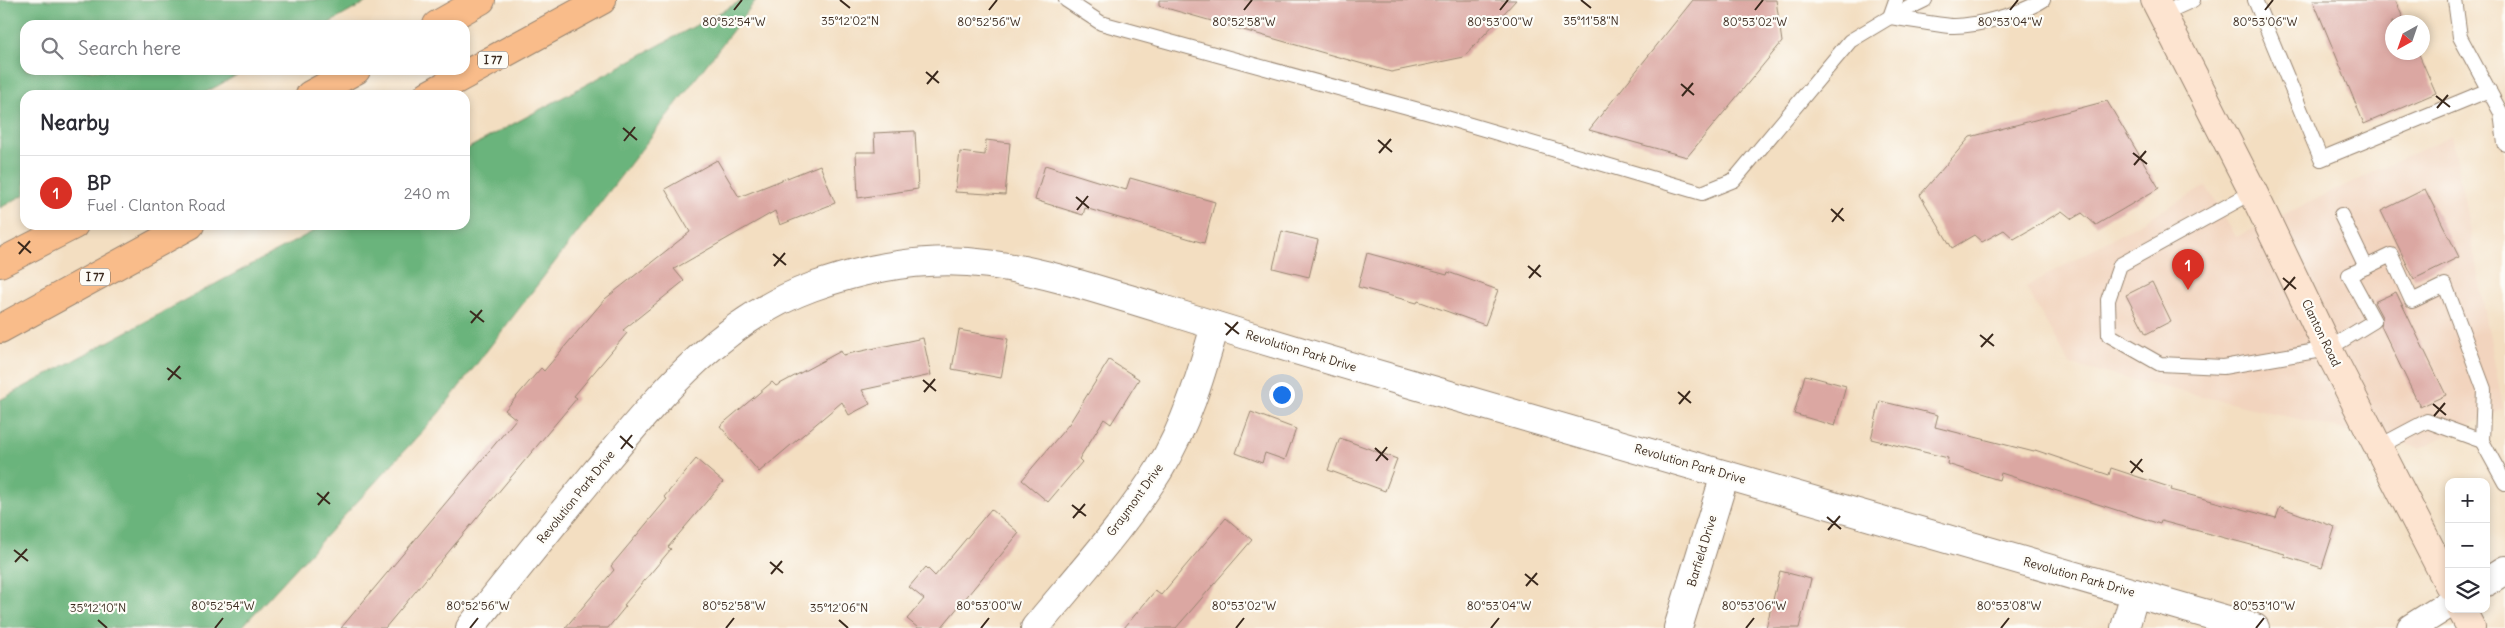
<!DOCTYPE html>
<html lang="en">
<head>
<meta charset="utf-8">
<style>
	body { margin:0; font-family:Delius,sans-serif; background:#f7f7f7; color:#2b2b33 }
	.controls { position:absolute; right:15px; bottom:15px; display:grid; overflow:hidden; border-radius:10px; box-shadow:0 2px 8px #0003 }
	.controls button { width:45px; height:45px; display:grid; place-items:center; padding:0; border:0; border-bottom:1px solid #e1e1e2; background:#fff; color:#2b2b33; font:25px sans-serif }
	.compass { position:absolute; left:2385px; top:15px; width:45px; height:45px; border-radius:50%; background:#fff; box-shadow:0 2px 8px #0003; rotate:220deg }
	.you { position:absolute; left:1281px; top:394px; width:18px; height:18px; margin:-12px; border:4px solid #fff; border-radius:50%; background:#1a73e8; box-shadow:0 0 0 8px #1a73e833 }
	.badge { display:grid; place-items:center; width:32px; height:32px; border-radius:50%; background:#d93025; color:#fff; font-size:16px; font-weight:700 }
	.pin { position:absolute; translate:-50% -41px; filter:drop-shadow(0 1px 2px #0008) }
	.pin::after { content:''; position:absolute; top:26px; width:18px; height:15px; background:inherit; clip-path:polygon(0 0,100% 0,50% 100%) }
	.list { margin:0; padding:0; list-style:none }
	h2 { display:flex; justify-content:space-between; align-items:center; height:65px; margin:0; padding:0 20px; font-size:21px }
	h2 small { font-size:16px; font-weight:400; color:#7c7c81 }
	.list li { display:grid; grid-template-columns:32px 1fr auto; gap:15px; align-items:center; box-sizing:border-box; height:75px; padding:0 20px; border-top:1px solid #e1e1e2 }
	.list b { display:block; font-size:19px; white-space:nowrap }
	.list p { margin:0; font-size:16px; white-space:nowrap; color:#7c7c81 }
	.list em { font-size:16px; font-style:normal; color:#7c7c81 }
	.icon { flex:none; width:28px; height:28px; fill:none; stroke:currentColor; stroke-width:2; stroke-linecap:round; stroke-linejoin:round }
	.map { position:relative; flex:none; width:2505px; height:628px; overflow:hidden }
	.search { position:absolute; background:#fff; box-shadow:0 2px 8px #0003; left:20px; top:20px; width:450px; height:55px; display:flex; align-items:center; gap:12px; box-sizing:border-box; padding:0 18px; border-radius:15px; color:#7c7c81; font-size:19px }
	.panel { position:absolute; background:#fff; box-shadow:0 2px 8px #0003; left:20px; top:90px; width:450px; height:140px; border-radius:15px }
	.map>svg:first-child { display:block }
</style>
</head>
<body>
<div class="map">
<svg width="2505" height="628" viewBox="0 0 2505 628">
	<rect width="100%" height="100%" fill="#fdfcf7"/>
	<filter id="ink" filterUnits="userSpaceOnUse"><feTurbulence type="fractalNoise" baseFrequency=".02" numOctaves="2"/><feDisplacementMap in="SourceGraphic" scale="10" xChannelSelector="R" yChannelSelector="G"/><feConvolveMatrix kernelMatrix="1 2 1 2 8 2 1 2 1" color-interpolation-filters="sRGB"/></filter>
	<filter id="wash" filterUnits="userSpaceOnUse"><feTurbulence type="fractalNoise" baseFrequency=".0096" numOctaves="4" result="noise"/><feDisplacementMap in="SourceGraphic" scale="20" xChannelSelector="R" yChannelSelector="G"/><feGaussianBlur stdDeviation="1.12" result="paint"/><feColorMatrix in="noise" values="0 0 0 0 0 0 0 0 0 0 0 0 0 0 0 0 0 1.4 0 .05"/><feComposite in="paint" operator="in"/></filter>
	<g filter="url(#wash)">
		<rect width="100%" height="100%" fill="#f3dec1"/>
		<polygon fill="#f2d4be" points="2452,135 2503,408 2421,448 2070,365 2026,287 2206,186 2236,237"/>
		<g fill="#6ab47b" stroke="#526f4c">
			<polygon points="0,0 370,0 326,25 25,25 25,70 246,70 201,95 25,95 25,194 0,208"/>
			<polygon points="743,0 756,0 439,413 241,628 0,628 0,400 325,225 465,225 465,150"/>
		</g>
		<g id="blocks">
			<g fill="#dba7a2">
				<polygon points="1159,0 1516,0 1464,57 1391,72 1159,6"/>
				<polygon points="1693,0 1776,0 1782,42 1687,157 1589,130"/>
				<polygon points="2313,0 2395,0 2405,22 2392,22 2392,52 2418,52 2436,93 2364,124"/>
				<polygon points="2107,101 2159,188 2096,225 2082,213 2072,219 2062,211 2014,239 2004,230 1982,242 1974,235 1952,248 1920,195 1970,137"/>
				<polygon points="915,131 918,189 858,198 856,152 875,152 874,133"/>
				<polygon points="986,140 1010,143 1005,195 955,192 960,152 985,155"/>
				<polygon points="717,160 739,197 820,165 835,203 780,225 775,211 674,269 684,281 623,330 627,333 574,396 577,398 385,628 341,628 516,419 505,410 541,368 544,371 605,299 690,232 665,189"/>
				<polygon points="1045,165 1126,190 1130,178 1215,202 1204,243 1085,208 1083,215 1035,200"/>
				<polygon points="2425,189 2459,257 2414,279 2381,211"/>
				<polygon points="1282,231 1318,240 1309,277 1273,268"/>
				<polygon points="1367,253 1447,275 1448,272 1498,290 1485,325 1418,301 1417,303 1358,287"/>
				<polygon points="2152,282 2171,321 2146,334 2126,295"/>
				<polygon points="2396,292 2446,395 2420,407 2381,326 2382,317 2374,302"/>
				<polygon points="959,330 1008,339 1001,378 952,369"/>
				<polygon points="923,338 931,375 862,390 870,404 849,415 842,402 759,472 720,426 772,382 776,386 841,351 843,355"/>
				<polygon points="1109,360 1139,379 1111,424 1104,419 1079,459 1082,462 1048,502 1022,480 1069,424"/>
				<polygon points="1805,375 1846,386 1835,426 1794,414"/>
				<polygon points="1880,401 1938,415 1935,427 2034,452 2035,450 2109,475 2111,468 2172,488 2171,490 2276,518 2280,507 2335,527 2322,568 2284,556 2285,554 2161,521 2160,524 2001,473 1999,480 1947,464 1948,458 1871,439"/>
				<polygon points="1251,412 1296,429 1285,460 1265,453 1262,463 1236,453"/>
				<polygon points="1340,438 1397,459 1385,491 1328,470"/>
				<polygon points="696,459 723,482 668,547 671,549 624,605 626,606 608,628 565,628 614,570 611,566 667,499 664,497"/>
				<polygon points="991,509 1019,533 941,628 918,628 907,619 924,599 909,587 926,567 935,576"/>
				<polygon points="1226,518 1252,540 1176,628 1124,628 1155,591 1161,595"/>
				<polygon points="1780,571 1811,579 1799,628 1766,628"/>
			</g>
		</g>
	</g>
	<g filter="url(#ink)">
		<use href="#blocks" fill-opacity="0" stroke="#978470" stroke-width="1"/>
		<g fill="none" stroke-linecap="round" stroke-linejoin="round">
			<defs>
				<g id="service">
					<polyline points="1066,0 1101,23 1426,112 1702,193 1734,180 1850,41 1890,17 1925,0"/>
					<polyline points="2255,0 2321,159 2489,90"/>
					<polyline points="2455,0 2460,37 2501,113 2505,144"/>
					<polyline points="2162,14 2193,0"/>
					<path d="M 1890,17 C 1910,20 1931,24 1951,26 C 1975,27 2023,13 2043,0"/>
					<polyline points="1890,17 1896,0"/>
					<polyline points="2253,192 2120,265 2108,300 2109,335 2160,364 2223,367 2328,349 2374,321 2349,275 2366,267"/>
					<polyline points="2341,215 2366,267 2391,255 2412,301 2445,285 2484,389 2482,441 2505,483"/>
					<polyline points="2378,447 2427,421 2482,441"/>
				</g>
				<g id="minor">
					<path d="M 1035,628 C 1077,577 1124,526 1159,470 C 1186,426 1201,375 1215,326"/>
					<polyline points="1678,628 1725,475"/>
					<polyline points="2125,628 2135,593"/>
				</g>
				<g id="tertiary">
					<polyline points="2486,582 2505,570"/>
					<path d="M 470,628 C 511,576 553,524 595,473 C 657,399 718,321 812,287 C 868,267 929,256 988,264 C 1048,272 1105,292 1162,309 C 1242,334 1321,358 1401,381 C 1686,463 1971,545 2255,628"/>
					<polyline points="2411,628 2449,604"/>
				</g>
				<g id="secondary">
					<polyline points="2155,0 2253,192 2328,349 2449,585"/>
					<polyline points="2461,609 2471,628"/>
				</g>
				<g id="motorway">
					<polyline points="437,25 481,0"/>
					<polyline points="310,95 356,70"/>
					<polyline points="428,95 602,0"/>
					<polyline points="0,263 74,225"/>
					<polyline points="0,329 190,225"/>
				</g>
			</defs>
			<use href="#service" stroke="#978470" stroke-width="16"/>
			<use href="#minor" stroke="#978470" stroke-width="30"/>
			<use href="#tertiary" stroke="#978470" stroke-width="30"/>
			<use href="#secondary" stroke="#978470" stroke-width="30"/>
			<use href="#motorway" stroke="#978470" stroke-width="30"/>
			<use href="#service" stroke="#fff" stroke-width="14"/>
			<use href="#minor" stroke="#fff" stroke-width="28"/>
			<use href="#tertiary" stroke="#fff" stroke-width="28"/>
			<use href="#secondary" stroke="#fde4d0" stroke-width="28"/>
			<use href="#motorway" stroke="#f9bc8a" stroke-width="28"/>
		</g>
	</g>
	<path fill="none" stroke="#3b2a1e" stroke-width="2" d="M 840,0 L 850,8M 1581,0 L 1591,8M 734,10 L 742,0M 989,10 L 997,0M 1244,10 L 1252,0M 1500,10 L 1508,0M 1755,10 L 1763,0M 2010,10 L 2018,0M 2265,10 L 2273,0M 926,72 L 939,83M 927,84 L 938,71M 1681,84 L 1694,95M 1682,96 L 1693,83M 2436,96 L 2450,107M 2437,108 L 2448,95M 623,128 L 637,140M 1378,140 L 1392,152M 624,141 L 635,127M 1379,153 L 1391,139M 2133,153 L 2147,164M 2134,165 L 2146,151M 1076,197 L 1089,208M 1831,209 L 1844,221M 1077,210 L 1088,196M 1832,222 L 1843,208M 18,242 L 31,253M 19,254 L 30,241M 773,254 L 786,265M 774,266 L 785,253M 1528,266 L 1541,277M 1529,278 L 1540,265M 2283,278 L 2296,289M 2284,290 L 2295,277M 470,311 L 484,322M 471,323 L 482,310M 1225,323 L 1239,334M 1226,335 L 1238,322M 1980,335 L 1994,346M 1981,347 L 1993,334M 167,368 L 181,379M 168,380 L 180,366M 923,380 L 936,391M 924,392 L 935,379M 1678,392 L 1691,403M 1679,404 L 1690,391M 2433,404 L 2446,415M 2434,416 L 2445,403M 620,436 L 633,448M 1375,448 L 1388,460M 621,449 L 632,435M 1376,461 L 1387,447M 2130,461 L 2143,472M 2131,473 L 2142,459M 317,493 L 330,504M 318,505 L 329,492M 1072,505 L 1086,516M 1827,517 L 1841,529M 1073,518 L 1085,504M 1828,530 L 1840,516M 14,550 L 28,561M 15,562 L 27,549M 770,562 L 783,573M 771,574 L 782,561M 1525,574 L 1538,585M 1526,586 L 1537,573M 98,620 L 107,628M 839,620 L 848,628M 215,628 L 223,618M 470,628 L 478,618M 726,628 L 734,618M 981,628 L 989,618M 1236,628 L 1244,618M 1491,628 L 1499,618M 1746,628 L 1754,618M 2001,628 L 2009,618M 2256,628 L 2264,618"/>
	<g text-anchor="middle" stroke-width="4.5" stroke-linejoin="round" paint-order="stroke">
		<g fill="#fdfcf7" stroke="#75695f" stroke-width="1">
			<rect x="478" y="51.5" width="30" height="17" rx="4"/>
			<rect x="80" y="268.5" width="30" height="17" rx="4"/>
		</g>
		<g font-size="11" font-weight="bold" fill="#3b2a1e">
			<text x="493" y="64">I 77</text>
			<text x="95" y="281">I 77</text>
		</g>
		<g font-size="12" fill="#3b2a1e" stroke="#fdfcf7">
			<text transform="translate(2321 333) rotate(64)" y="4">Clanton Road</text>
			<text transform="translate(1301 351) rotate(17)" y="4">Revolution Park Drive</text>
			<text transform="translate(1690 464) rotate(16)" y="4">Revolution Park Drive</text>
			<text transform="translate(576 497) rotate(-51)" y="4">Revolution Park Drive</text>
			<text transform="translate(1135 500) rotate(-54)" y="4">Graymont Drive</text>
			<text transform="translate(1702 551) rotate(-73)" y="4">Barfield Drive</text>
			<text transform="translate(2079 577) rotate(16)" y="4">Revolution Park Drive</text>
		</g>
	</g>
	<g font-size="12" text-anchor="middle" fill="#3b2a1e" stroke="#fdfcf7" stroke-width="4.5" stroke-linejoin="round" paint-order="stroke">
		<text x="850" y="25">35°12'02"N</text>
		<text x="1591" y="25">35°11'58"N</text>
		<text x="734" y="26">80°52'54"W</text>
		<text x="989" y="26">80°52'56"W</text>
		<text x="1244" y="26">80°52'58"W</text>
		<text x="1500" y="26">80°53'00"W</text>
		<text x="1755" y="26">80°53'02"W</text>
		<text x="2010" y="26">80°53'04"W</text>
		<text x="2265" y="26">80°53'06"W</text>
		<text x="223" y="610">80°52'54"W</text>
		<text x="478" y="610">80°52'56"W</text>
		<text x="734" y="610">80°52'58"W</text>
		<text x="989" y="610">80°53'00"W</text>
		<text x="1244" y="610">80°53'02"W</text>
		<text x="1499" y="610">80°53'04"W</text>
		<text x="1754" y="610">80°53'06"W</text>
		<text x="2009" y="610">80°53'08"W</text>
		<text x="2264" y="610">80°53'10"W</text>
		<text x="98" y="612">35°12'10"N</text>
		<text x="839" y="612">35°12'06"N</text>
	</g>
</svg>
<div class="controls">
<button>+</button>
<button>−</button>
<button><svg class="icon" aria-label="layers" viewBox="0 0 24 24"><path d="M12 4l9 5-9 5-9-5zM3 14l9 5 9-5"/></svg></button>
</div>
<svg class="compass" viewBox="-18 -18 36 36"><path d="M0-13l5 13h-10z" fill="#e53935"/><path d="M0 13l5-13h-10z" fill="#7c7c81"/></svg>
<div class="you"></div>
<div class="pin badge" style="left:2188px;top:290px">1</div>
<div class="search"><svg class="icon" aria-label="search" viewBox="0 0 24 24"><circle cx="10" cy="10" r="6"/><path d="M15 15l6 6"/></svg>Search here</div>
<section class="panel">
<h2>Nearby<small></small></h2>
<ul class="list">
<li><span class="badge">1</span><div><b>BP</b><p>Fuel · Clanton Road</p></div><em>240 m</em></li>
</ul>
</section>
</div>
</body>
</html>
